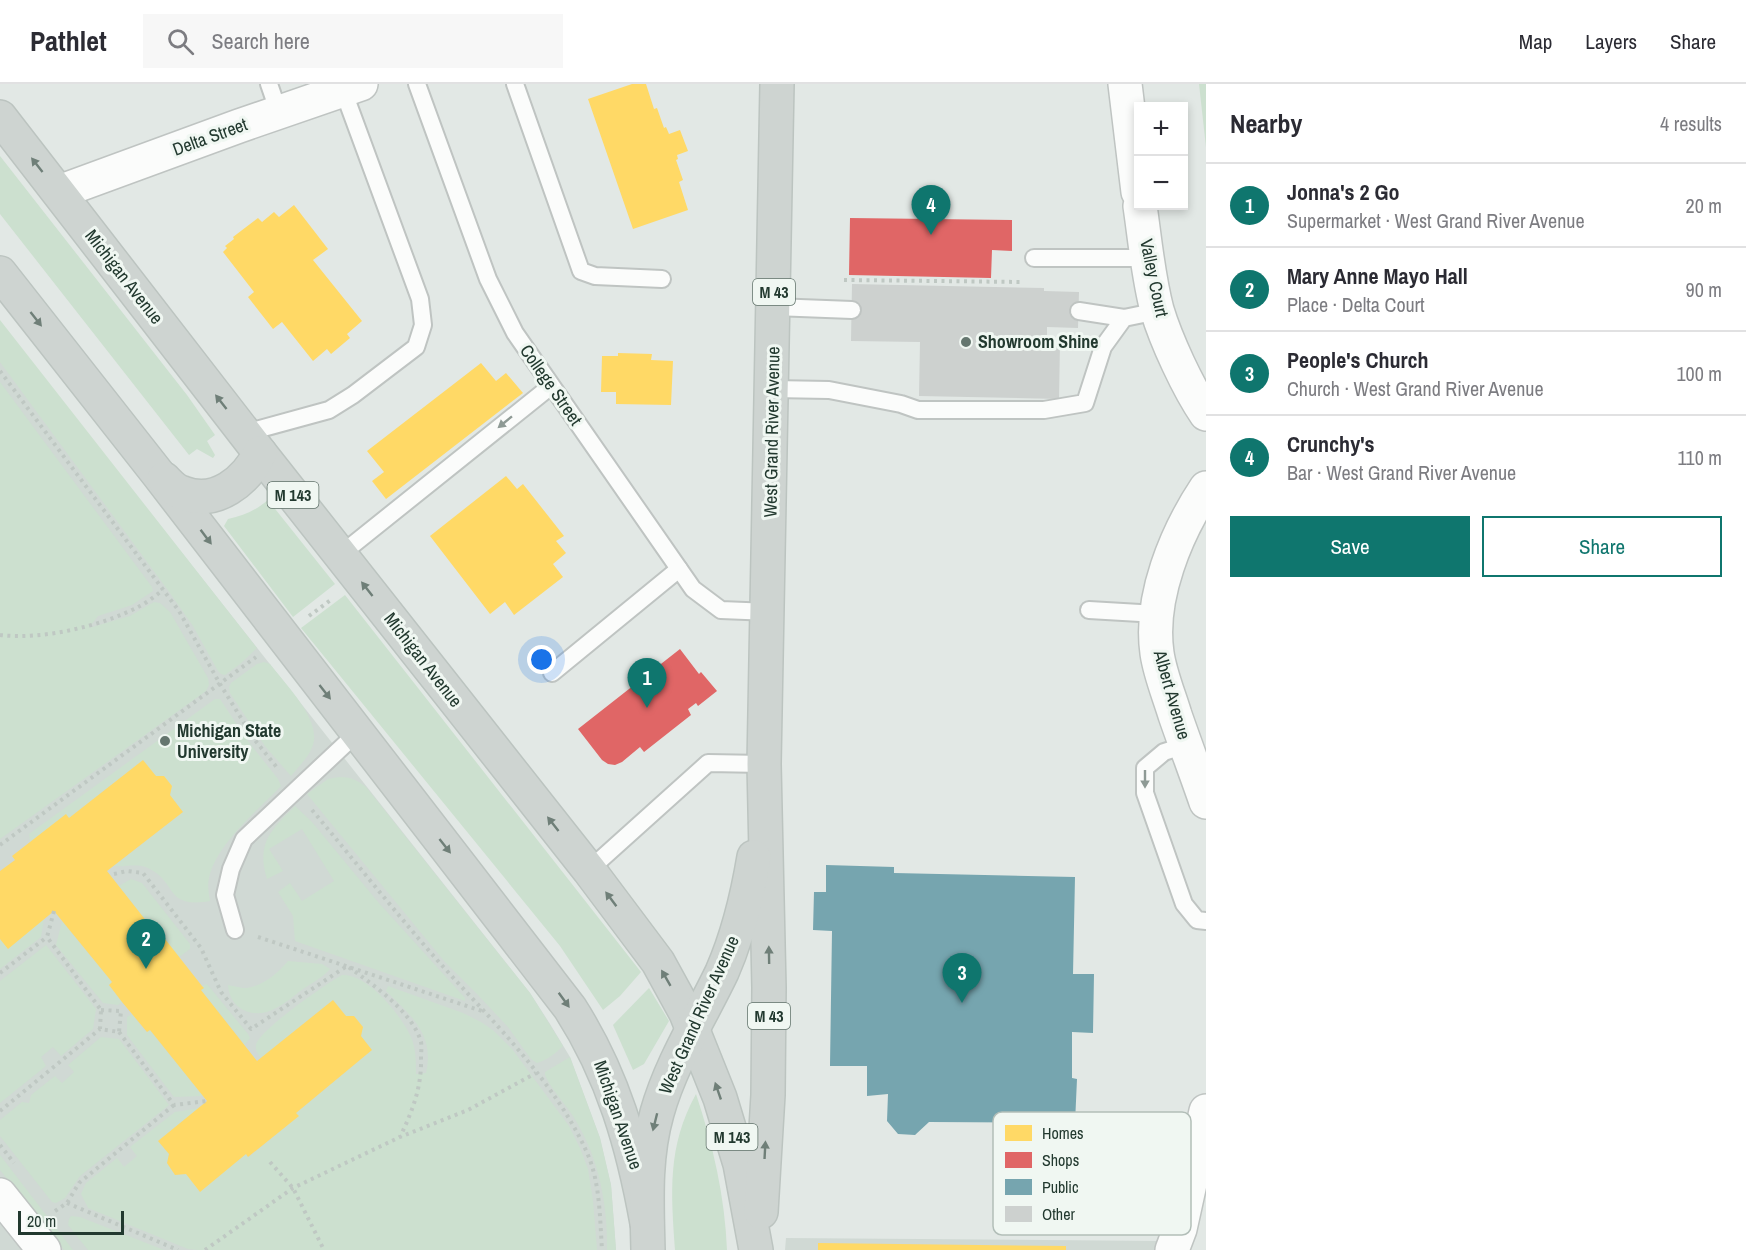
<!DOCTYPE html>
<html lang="en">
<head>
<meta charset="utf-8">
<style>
	body { margin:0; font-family:"Archivo Narrow",sans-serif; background:#f7f7f7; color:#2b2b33 }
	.controls { position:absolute; right:18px; top:18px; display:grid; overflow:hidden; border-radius:0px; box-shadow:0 3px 9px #0003 }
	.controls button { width:54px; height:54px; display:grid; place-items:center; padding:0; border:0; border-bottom:2px solid #e1e1e2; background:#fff; color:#2b2b33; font:30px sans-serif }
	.scale { position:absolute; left:18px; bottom:15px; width:106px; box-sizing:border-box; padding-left:6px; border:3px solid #22392f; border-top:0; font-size:16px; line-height:21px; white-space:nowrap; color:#22392f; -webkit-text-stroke:4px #f0f7f2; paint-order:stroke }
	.you { position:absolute; left:542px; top:576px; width:21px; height:21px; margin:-15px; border:4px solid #fff; border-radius:50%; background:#1a73e8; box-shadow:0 0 0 9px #1a73e833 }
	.badge { display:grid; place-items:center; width:39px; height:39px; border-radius:50%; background:#0f766e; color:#fff; font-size:20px; font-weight:700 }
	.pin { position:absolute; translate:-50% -50px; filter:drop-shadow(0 2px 3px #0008) }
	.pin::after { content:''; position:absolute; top:32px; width:21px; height:18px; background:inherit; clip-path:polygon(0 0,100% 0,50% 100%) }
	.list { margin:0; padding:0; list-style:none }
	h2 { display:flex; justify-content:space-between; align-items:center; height:78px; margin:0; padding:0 24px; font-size:26px }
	h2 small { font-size:20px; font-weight:400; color:#7c7c81 }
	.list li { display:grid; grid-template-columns:39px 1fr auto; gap:18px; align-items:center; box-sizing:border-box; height:84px; padding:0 24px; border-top:2px solid #e1e1e2 }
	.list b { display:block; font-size:22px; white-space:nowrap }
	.list p { margin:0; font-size:20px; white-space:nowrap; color:#7c7c81 }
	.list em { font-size:20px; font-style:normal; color:#7c7c81 }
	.actions { display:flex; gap:12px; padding:18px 24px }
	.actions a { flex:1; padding:14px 0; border:2px solid #0f766e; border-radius:0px; text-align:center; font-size:21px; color:#0f766e }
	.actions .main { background:#0f766e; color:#fff }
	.icon { flex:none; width:33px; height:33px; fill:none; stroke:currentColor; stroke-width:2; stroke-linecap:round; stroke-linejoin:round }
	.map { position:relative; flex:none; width:1206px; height:1166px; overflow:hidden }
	header { display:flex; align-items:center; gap:36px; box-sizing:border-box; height:84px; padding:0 30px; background:#fff; border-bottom:2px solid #e1e1e2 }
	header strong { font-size:28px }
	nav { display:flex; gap:33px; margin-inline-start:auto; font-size:21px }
	.search { width:420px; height:54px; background:#f7f7f7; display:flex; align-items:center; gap:15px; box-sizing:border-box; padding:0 21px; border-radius:0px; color:#7c7c81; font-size:22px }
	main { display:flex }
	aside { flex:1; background:#fff }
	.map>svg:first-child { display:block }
</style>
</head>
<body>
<header>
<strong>Pathlet</strong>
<div class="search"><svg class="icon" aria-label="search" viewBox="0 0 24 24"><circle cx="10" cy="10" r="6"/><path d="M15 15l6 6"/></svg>Search here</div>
<nav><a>Map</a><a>Layers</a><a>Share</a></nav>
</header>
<main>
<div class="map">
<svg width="1206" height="1166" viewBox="0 0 1206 1166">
	<rect width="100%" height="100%" fill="#e2e8e5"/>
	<g fill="#d0d9d4">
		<polygon points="0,239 530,909 550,940 570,973 600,1054 611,1101 616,1166 0,1166"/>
		<polygon points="786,1154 1161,1157 1158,1166 785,1166"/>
	</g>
	<g fill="#cce0cf">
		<polygon points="1199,0 1206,0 1206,63"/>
		<polygon points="0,72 187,311 215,351 207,357 215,371 213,374 197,365 189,371 0,130"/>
		<polygon points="0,236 257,564 240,580 225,591 221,590 218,587 193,542 170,509 0,278"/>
		<polygon points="0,298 152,503 153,507 132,521 98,532 89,544 130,532 154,518 160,519 170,528 208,594 209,601 206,607 0,755"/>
		<path d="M 268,416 L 335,500 L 293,533 L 224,442 L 228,435 C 244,432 256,426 268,416 Z"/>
		<polygon points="345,511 641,888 620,912 603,926 560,862 301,544"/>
		<path d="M 264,578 L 270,580 C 285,600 321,635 313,661 C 309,673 299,682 291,692 L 265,662 L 230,609 L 229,603 L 231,599 L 257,580 Z"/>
		<path d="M 215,615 L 220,615 L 247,656 L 278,695 L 281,702 C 258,726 216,760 209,794 C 207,801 209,810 210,817 C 164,825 178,798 148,784 C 138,779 125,783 114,782 L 183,728 L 170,711 L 171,702 L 164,692 L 156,692 L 143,676 L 69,734 L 66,731 L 30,758 L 29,750 Z"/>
		<path d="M 339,693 C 351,693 357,696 366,703 L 530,909 L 563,962 C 556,969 547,976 537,979 L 531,975 L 508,943 L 478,911 L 445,878 L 307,710 L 328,695 Z"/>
		<path d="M 295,722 L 312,738 L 378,818 L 465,914 L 465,917 L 295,857 L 293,832 L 278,808 L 290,799 L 302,817 L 334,797 L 302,745 L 269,765 L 283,787 L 267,795 C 256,759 271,746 295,722 Z"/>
		<polygon points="131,795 142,799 190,860 190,865 179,873 165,855 162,857 119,802"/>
		<polygon points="44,835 41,853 0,885 0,855 8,864"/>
		<polygon points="62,837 112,898 109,901 122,918 118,921 103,919 56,861"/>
		<polygon points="46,861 96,925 93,945 61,972 53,963 41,973 46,982 0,1019 0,897"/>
		<path d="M 288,877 L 322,880 L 330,885 C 323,893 312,899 303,905 C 295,911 286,919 276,924 C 255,936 230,927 228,901 C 233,902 238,903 243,904 C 261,904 277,890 288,877 Z"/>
		<path d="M 342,891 C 368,890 401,931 411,953 C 416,964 416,978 416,990 L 426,989 C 435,951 411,931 386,907 L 388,902 L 463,929 L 481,938 L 494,947 L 512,965 L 569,1042 L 580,1064 L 588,1085 L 593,1117 L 597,1166 L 198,1166 L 188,1165 L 88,1124 L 81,1110 L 86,1099 L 117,1074 L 124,1083 L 137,1072 L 130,1063 L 175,1028 L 199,1024 L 158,1057 L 169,1070 L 167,1079 L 175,1091 L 186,1090 L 200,1107 L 246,1070 L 249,1073 L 298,1032 L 296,1029 L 372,966 L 361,952 L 363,943 L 354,932 L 346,932 L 333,916 L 261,974 C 258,969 255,967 256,961 C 259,946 326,900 342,891 Z"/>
		<polygon points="207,900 248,950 250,954 245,961 201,906 204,904 202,902"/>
		<polygon points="649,904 669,937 644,980 633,986 613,941"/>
		<polygon points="132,930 146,948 150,946 203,1012 174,1013 127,951 127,933"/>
		<polygon points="101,953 119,955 169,1021 80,1092 65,1114 56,1119 52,1118 0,1052 0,1036 22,1018 29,1019 31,1011 55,992 62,999 74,988 68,981"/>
		<path d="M 570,973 L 600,1054 L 611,1101 L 616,1166 L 607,1166 C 608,1122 599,1075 576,1037 C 567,1021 552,1007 545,991 L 545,988 Z"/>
		<path d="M 696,1010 C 713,1061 725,1113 727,1166 L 675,1166 C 671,1108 667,1063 696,1010 Z"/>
		<polygon points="0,1071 73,1166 64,1166 0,1086"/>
		<polygon points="71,1132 80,1133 164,1166 88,1166 68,1141 69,1135"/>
	</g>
	<g fill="#ffd966">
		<polygon points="632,0 646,0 654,25 657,24 664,44 666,43 669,50 680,46 688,67 677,71 678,75 676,76 683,96 679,98 688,126 633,145 588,15"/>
		<polygon points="294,121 328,165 313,176 362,237 347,250 350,254 331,270 327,265 313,277 282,238 273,245 248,213 254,208 223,168 227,164 225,162 234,155 233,153 258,134 262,138 274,128 279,133"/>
		<polygon points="618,269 652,270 651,276 673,277 671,321 616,320 616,308 601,308 602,272 618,272"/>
		<polygon points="481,279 496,297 506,289 523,309 386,415 372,397 384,388 367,367"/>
		<polygon points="506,392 517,405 523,400 564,452 556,457 566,469 553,480 563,493 514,531 505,518 490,530 430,452"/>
		<polygon points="143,676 156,692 164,692 172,702 170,711 183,728 107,787 162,857 165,855 202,902 204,904 201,906 257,977 333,916 346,932 354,932 363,943 361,952 372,966 296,1029 299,1032 248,1073 246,1070 200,1108 186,1090 175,1091 167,1079 169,1070 158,1057 207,1017 150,946 147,948 122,918 109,901 112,898 54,827 8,865 0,855 0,787 15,776 12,772 66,730 69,734"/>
		<polygon points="818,1159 1066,1162 1066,1166 818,1166"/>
	</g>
	<g fill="#e06666">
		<polygon points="850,134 1012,136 1012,167 992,166 991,194 849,191"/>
		<polygon points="680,565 699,590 701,588 717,607 698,622 696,619 688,625 691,631 644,668 640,663 622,678 615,681 608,680 602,676 578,645"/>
	</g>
	<polygon fill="#76a5af" points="826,781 894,783 894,789 1075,793 1073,890 1094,890 1093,949 1072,948 1072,994 1077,995 1075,1039 929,1038 915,1051 898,1050 887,1037 888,1010 867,1012 867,982 830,982 832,847 813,846 814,808 826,808"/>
	<polygon fill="#cdd1cf" points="852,200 1044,204 1044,207 1079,208 1078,244 1047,243 1047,259 1060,259 1059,315 919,312 920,258 851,257"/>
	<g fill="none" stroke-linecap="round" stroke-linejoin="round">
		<defs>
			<g id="lane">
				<polyline points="269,0 279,29"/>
				<polyline points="417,0 488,195 515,249 693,505 721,526 768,528"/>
				<polyline points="515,0 581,187 595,192 662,195"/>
				<polyline points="1034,174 1147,174"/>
				<polyline points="774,223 852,226"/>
				<polyline points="1079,227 1124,234"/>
				<polyline points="773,305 829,306 901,320 918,326 1044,326 1085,319 1103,263 1124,234 1158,227"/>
				<polyline points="245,349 329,326 353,311 416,263 423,241 420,215 343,6"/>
				<polyline points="340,471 551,302"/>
				<polyline points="1089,526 1157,530"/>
				<polyline points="552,589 679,485"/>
				<polyline points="1186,661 1164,668 1145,684 1145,709 1184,820 1197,836 1206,837"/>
				<polyline points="589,786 708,679 764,680"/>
				<polyline points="235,846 225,811 231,785 244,755 357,649"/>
			</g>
			<g id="street">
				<polyline points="1125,0 1138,108"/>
				<polyline points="59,108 239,42 361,0"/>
				<path d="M 1140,122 C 1145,156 1148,192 1157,226 C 1166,256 1188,304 1206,330"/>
				<path d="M 1206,404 C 1176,449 1149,514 1157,569 C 1160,590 1169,611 1175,631 C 1185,660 1196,689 1206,718"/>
				<polyline points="0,1111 44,1166"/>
				<polyline points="1172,1166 1180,1145 1206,1027"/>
			</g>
			<g id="primary">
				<polyline points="0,33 260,369 589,786 658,878 686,929 720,1014 740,1080 756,1166"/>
				<path d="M 0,189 L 158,390 L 570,924 C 613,991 633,1061 647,1139"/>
				<path d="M 164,395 C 170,401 175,407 183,409 C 216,422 246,397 260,369"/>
				<polyline points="761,1128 768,1011 769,904 764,680 777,0"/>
				<path d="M 648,1166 C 647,1120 644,1075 657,1029 C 671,979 700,934 722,888 C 737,854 748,809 754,773"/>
			</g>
		</defs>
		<use href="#lane" stroke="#bfc4c2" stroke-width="20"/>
		<use href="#street" stroke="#bfc4c2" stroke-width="36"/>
		<use href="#primary" stroke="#bcc4c0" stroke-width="36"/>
		<g stroke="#bfc8c3" stroke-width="4" stroke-dasharray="3 4.5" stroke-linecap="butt">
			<polyline points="844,196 1023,198"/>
			<polyline points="0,287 179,527 220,600 254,655 279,686"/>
			<polyline points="309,532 332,515"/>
			<path d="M 0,551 C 43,556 102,542 140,522 C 148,518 156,511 163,506"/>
			<path d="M 312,726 C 354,776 395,828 438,877 C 490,935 557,999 588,1071 C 600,1099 600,1136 602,1166"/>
			<polyline points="0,761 256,573"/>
			<path d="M 114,790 L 127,787 L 143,789 L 201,864 L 221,908 L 251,945 L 347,882 C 371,899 413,928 421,958 C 422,963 421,968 421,973 C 422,1002 413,1026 400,1053"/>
			<polyline points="54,827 47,853 101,926"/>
			<polyline points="258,853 485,928"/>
			<polyline points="0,889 47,853"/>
			<polygon points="101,926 121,927 119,948 100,945"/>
			<polyline points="119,948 174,1021 207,1017"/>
			<polyline points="0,1027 100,945"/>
			<polyline points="0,1061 14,1079"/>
			<polyline points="270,1078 293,1104 324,1166"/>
			<polyline points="67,1119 178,1166"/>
			<polyline points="55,1127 67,1119 79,1099 174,1021"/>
			<polyline points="205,1166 293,1104 400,1053 468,1026 536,989"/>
		</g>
		<use href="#lane" stroke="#fbfcfb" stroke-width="16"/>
		<use href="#street" stroke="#fbfcfb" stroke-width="33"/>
		<use href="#primary" stroke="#ced4d1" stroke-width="33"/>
	</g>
	<defs><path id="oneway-solid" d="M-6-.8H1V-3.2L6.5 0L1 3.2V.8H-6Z" transform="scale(1.5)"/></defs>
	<g fill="#6f7f78">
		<use href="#oneway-solid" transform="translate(37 81) rotate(-128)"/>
		<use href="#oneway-solid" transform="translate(36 235) rotate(52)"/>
		<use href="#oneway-solid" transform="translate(221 318) rotate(-128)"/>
		<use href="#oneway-solid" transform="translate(206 453) rotate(53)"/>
		<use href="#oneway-solid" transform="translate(367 505) rotate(-128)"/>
		<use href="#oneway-solid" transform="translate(325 608) rotate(52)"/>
		<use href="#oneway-solid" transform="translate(553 740) rotate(-128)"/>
		<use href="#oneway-solid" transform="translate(445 762) rotate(52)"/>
		<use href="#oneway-solid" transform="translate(611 815) rotate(-127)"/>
		<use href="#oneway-solid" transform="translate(769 871) rotate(-91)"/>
		<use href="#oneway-solid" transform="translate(666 894) rotate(-120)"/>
		<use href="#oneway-solid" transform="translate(564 916) rotate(54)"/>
		<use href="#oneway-solid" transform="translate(718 1007) rotate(-109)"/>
		<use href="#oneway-solid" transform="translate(655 1038) rotate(104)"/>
		<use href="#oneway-solid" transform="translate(765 1066) rotate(-87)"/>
	</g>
	<g fill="#8e9a95">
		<use href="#oneway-solid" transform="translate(505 338) rotate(141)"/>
		<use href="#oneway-solid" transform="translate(1145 695) rotate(90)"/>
	</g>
	<g fill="#65766f" stroke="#f0f7f2" stroke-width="2">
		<circle cx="966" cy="258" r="6"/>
		<circle cx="165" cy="657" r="6"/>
	</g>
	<g text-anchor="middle" stroke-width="6" stroke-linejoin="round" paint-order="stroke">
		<g fill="#f0f7f2" stroke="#60726a" stroke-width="1.5">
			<rect x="753" y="195" width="42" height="26" rx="4.5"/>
			<rect x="267.5" y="398" width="51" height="26" rx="4.5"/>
			<rect x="748" y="919" width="42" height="26" rx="4.5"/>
			<rect x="706.5" y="1040" width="51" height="26" rx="4.5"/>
		</g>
		<g font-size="16" font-weight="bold" fill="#22392f">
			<text x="774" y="214">M 43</text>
			<text x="293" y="417">M 143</text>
			<text x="769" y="938">M 43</text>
			<text x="732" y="1059">M 143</text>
		</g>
		<g font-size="18" fill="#22392f" stroke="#f0f7f2">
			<text transform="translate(210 53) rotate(-20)" y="6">Delta Street</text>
			<text transform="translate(124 193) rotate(52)" y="6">Michigan Avenue</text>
			<text transform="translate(1154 194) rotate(78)" y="6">Valley Court</text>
			<text transform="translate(551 301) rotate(55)" y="6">College Street</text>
			<text transform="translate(772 348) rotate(-89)" y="6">West Grand River Avenue</text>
			<text transform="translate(423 576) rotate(52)" y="6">Michigan Avenue</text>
			<text transform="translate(1172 611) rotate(74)" y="6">Albert Avenue</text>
			<text transform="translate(699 931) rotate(-66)" y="6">West Grand River Avenue</text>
			<text transform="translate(618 1031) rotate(71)" y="6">Michigan Avenue</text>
		</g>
		<g font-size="18" font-weight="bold" fill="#22392f" stroke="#f0f7f2" text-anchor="start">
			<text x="978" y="264">Showroom Shine</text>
			<text x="177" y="653">Michigan State<tspan x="177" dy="21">University</tspan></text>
		</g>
	</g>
	<rect x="993" y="1028" width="198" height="123" rx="9" fill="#f0f7f2" stroke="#b2beb8" stroke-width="1.5"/>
	<rect x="1005" y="1041" width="27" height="16" fill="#ffd966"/>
	<rect x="1005" y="1068" width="27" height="16" fill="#e06666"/>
	<rect x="1005" y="1095" width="27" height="16" fill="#76a5af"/>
	<rect x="1005" y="1122" width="27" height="16" fill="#cdd1cf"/>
	<g font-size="16" fill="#22392f">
		<text x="1042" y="1055">Homes</text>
		<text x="1042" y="1082">Shops</text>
		<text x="1042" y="1109">Public</text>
		<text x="1042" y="1136">Other</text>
	</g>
</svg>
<div class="controls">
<button>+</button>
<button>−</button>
</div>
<div class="scale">20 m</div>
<div class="you"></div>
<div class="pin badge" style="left:647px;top:624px">1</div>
<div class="pin badge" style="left:146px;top:885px">2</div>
<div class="pin badge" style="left:962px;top:919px">3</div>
<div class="pin badge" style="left:931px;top:151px">4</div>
</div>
<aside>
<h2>Nearby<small>4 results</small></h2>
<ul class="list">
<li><span class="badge">1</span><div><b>Jonna's 2 Go</b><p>Supermarket · West Grand River Avenue</p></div><em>20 m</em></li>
<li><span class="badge">2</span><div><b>Mary Anne Mayo Hall</b><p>Place · Delta Court</p></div><em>90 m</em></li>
<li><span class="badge">3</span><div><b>People's Church</b><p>Church · West Grand River Avenue</p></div><em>100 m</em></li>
<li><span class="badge">4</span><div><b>Crunchy's</b><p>Bar · West Grand River Avenue</p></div><em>110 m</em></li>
</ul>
<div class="actions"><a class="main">Save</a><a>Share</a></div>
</aside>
</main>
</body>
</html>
